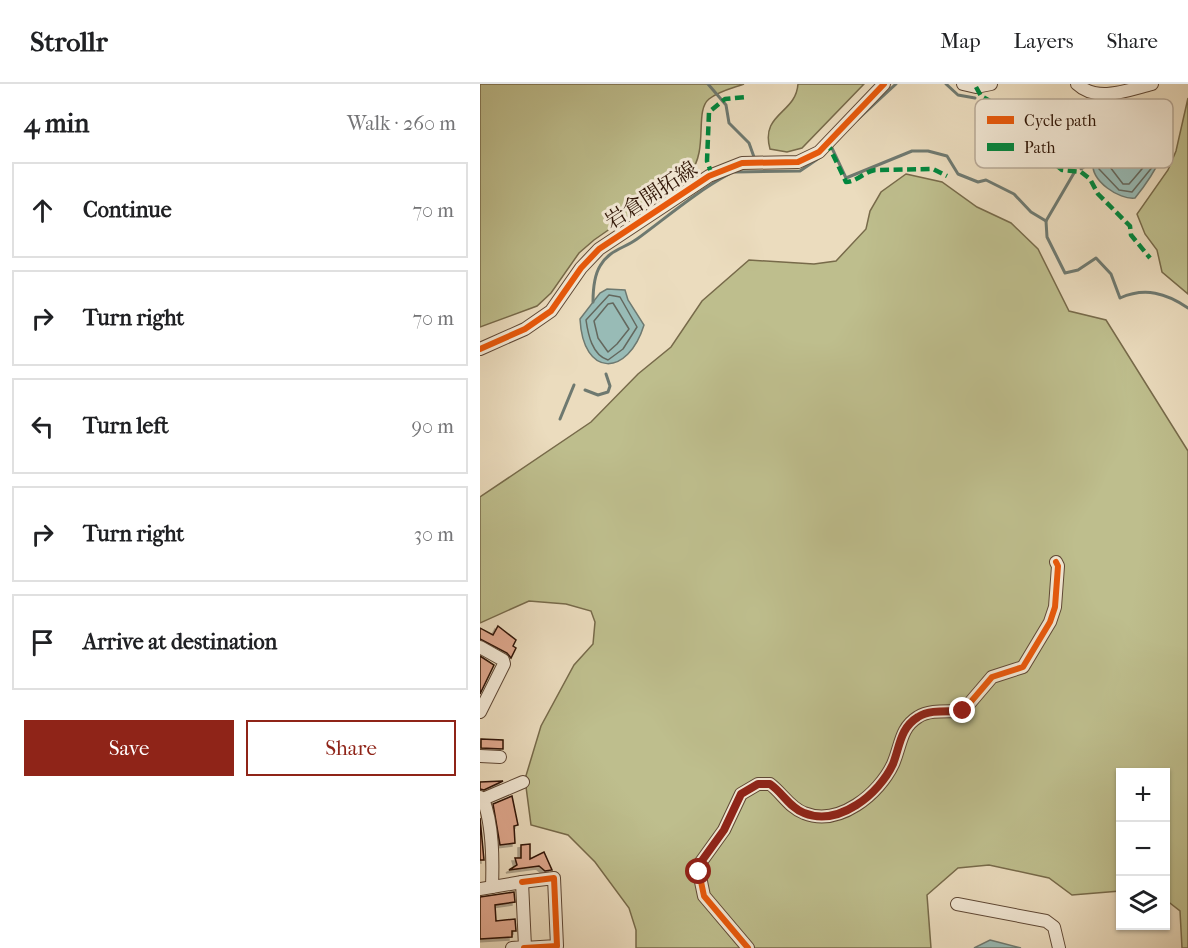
<!DOCTYPE html>
<html lang="en">
<head>
<meta charset="utf-8">
<style>
	body { margin:0; font-family:"IM FELL French Canon","Noto Serif JP",serif; background:#f6f6f6; color:#202124 }
	.controls { position:absolute; right:18px; bottom:18px; display:grid; overflow:hidden; border-radius:0px; box-shadow:0 2px 4px #0004 }
	.controls button { width:54px; height:54px; display:grid; place-items:center; padding:0; border:0; border-bottom:2px solid #e0e0e0; background:#fff; color:#202124; font:30px sans-serif }
	.stop { position:absolute; width:18px; height:18px; margin:-14px; border:4px solid #8f2418; border-radius:50%; background:#fff }
	.stop.end { background:#8f2418; border-color:#fff; box-shadow:0 2px 6px #0008 }
	.list { margin:0; padding:0; list-style:none }
	h2 { display:flex; justify-content:space-between; align-items:center; height:78px; margin:0; padding:0 24px; font-size:26px }
	h2 small { font-size:20px; font-weight:400; color:#757577 }
	.list li { display:grid; grid-template-columns:39px 1fr auto; gap:18px; align-items:center; box-sizing:border-box; height:96px; margin:0 12px 12px; padding:0 12px; border:2px solid #e0e0e0; border-radius:0px }
	.list b { display:block; font-size:22px; white-space:nowrap }
	.list em { font-size:20px; font-style:normal; color:#757577 }
	.actions { display:flex; gap:12px; padding:18px 24px }
	.actions a { flex:1; padding:14px 0; border:2px solid #8f2418; border-radius:0px; text-align:center; font-size:21px; color:#8f2418 }
	.actions .main { background:#8f2418; color:#fff }
	.icon { flex:none; width:33px; height:33px; fill:none; stroke:currentColor; stroke-width:2; stroke-linecap:round; stroke-linejoin:round }
	.map { position:relative; flex:none; width:708px; height:864px; overflow:hidden }
	header { display:flex; align-items:center; gap:36px; box-sizing:border-box; height:84px; padding:0 30px; background:#fff; border-bottom:2px solid #e0e0e0 }
	header strong { font-size:28px }
	nav { display:flex; gap:33px; margin-inline-start:auto; font-size:21px }
	main { display:flex }
	aside { flex:1; background:#fff }
	.map>svg:first-child { display:block }
</style>
</head>
<body>
<header>
<strong>Strollr</strong>
<nav><a>Map</a><a>Layers</a><a>Share</a></nav>
</header>
<main>
<aside>
<h2>4 min<small>Walk · 260 m</small></h2>
<ul class="list">
<li><svg class="icon" aria-label="ahead" viewBox="0 0 24 24"><path d="M12 20V5M6 11l6-6 6 6"/></svg><div><b>Continue</b></div><em>70 m</em></li>
<li><svg class="icon" aria-label="right" viewBox="0 0 24 24"><path d="M7 20v-9h11M14 6l5 5-5 5"/></svg><div><b>Turn right</b></div><em>70 m</em></li>
<li><svg class="icon" aria-label="left" viewBox="0 0 24 24"><path d="M17 20v-9H6M10 6l-5 5 5 5"/></svg><div><b>Turn left</b></div><em>90 m</em></li>
<li><svg class="icon" aria-label="right" viewBox="0 0 24 24"><path d="M7 20v-9h11M14 6l5 5-5 5"/></svg><div><b>Turn right</b></div><em>30 m</em></li>
<li><svg class="icon" aria-label="arrive" viewBox="0 0 24 24"><path d="M6 21V4h12l-3 4 3 4H6"/></svg><div><b>Arrive at destination</b></div></li>
</ul>
<div class="actions"><a class="main">Save</a><a>Share</a></div>
</aside>
<div class="map">
<svg width="708" height="864" viewBox="0 0 708 864">
	<defs>
		<filter id="shadow"><feDropShadow dx="-3" dy="3" stdDeviation="0" flood-color="#0004"/></filter>
	</defs>
	<rect width="100%" height="100%" fill="#ebdcbe"/>
	<filter id="stains"><feTurbulence type="fractalNoise" baseFrequency=".00333" numOctaves="4"/><feColorMatrix values="0 0 0 0 .2 0 0 0 0 .09 0 0 0 0 .02 0 0 0 .5 -.17"/></filter>
	<radialGradient id="worn" r=".72"><stop offset=".6" stop-color="#630" stop-opacity="0"/><stop offset="1" stop-color="#630" stop-opacity=".3"/></radialGradient>
	<g fill="#bebe8d" stroke="#776a4a" stroke-width="1.5">
		<path d="M 0,0 L 264,0 C 253,4 239,7 229,15 C 214,27 229,66 210,89 L 114,156 L 99,169 L 71,209 L 57,222 L 0,243 Z"/>
		<path d="M 318,0 L 384,0 L 322,64 L 307,68 L 290,65 C 280,29 316,30 318,0 Z"/>
		<polygon points="708,14 708,210 682,188 677,166 665,150 657,130 688,86 696,67"/>
		<polygon points="426,90 462,98 497,123 531,139 558,165 589,227 626,236 708,367 708,864 702,864 700,827 686,816 686,688 640,688 640,807 592,811 569,794 509,781 478,784 447,811 451,864 156,864 156,846 149,824 115,778 88,751 51,741 45,695 61,642 94,581 113,560 115,538 111,527 86,520 49,517 0,539 0,413 111,338 158,290 191,263 222,217 269,176 334,180 356,177 386,145 390,127 401,108"/>
	</g>
	<g fill="#98bbb6" stroke="#6e7970" stroke-width="1.5">
		<path d="M 679,32 C 708,41 668,98 655,114 C 639,116 611,97 613,79 Z"/>
		<path d="M 127,205 L 145,206 L 148,216 L 164,241 C 148,293 103,294 100,235 L 120,209 Z"/>
		<polygon points="510,856 541,864 494,864"/>
	</g>
	<g fill="none" stroke-linecap="round" stroke-linejoin="round">
		<g stroke="#64685e" stroke-width="1.5">
			<polygon points="679,39 685,40 689,49 674,81 652,108 639,106 619,85 619,81"/>
			<path d="M 676,49 L 680,51 C 678,69 661,86 649,100 L 643,100 L 630,83 Z"/>
			<path d="M 129,211 L 140,213 L 157,243 L 143,265 L 128,276 C 112,271 108,250 106,236 Z"/>
			<polygon points="133,219 149,245 137,260 128,268 118,254 114,237 128,220"/>
		</g>
		<g stroke="#6e7970" stroke-width="3">
			<polyline points="228,0 246,21 249,39 269,59 274,73"/>
			<polyline points="466,0 478,11 495,14"/>
			<polyline points="377,36 416,0"/>
			<polyline points="353,60 351,62 366,94 432,67 448,67 467,72 478,90 498,98 506,96 534,110 551,128 566,137"/>
			<polyline points="601,85 608,80 614,81"/>
			<polyline points="255,88 320,87 342,72"/>
			<path d="M 594,89 L 566,137 L 567,153 L 585,189 L 598,186 L 616,174 L 631,190 L 640,214 C 665,203 686,209 708,224"/>
			<path d="M 113,218 C 113,206 114,192 120,182 C 129,166 143,165 157,155 C 187,133 216,108 249,90"/>
			<polyline points="105,306 118,311 128,308 130,302 126,290"/>
			<polyline points="80,335 94,301"/>
		</g>
	</g>
	<g fill="#dfa88e" stroke="#301607" stroke-width="1.5" filter="url(#shadow)">
		<polygon points="18,542 36,556 33,562 36,564 31,574 27,569 0,555 0,544 13,551"/>
		<polygon points="0,572 14,581 0,610"/>
		<polygon points="1,655 23,656 23,665 1,664"/>
		<polygon points="23,697 4,706 0,705 0,698"/>
		<polygon points="32,712 38,741 34,742 35,759 20,761 13,720"/>
		<polygon points="0,734 4,776 0,776"/>
		<polygon points="50,760 50,775 64,768 72,786 65,787 59,782 29,786 37,781 35,774 41,774 41,761"/>
		<polygon points="34,808 35,818 15,821 16,837 35,835 36,847 32,847 32,853 0,855 0,813"/>
	</g>
	<g fill="none" stroke-linecap="round" stroke-linejoin="round">
		<defs>
			<g id="minor">
				<polyline points="483,0 496,3 511,0"/>
				<path d="M 597,0 C 617,19 648,6 672,0"/>
				<polyline points="0,265 45,245 71,227 101,184 119,165 229,92 262,79 318,78 339,68 404,0"/>
				<polyline points="0,563 23,576 24,580 0,628"/>
				<polyline points="0,672 20,673"/>
				<polyline points="0,713 3,715 43,698"/>
				<path d="M 0,716 L 3,715 C 13,741 13,775 12,803"/>
				<polyline points="42,798 74,794 77,862 44,864"/>
				<polyline points="0,805 42,798 45,863 32,864"/>
				<polyline points="477,820 566,837 574,843 579,864"/>
				<path d="M 268,864 L 224,812 L 219,788 L 221,778 L 244,746 L 261,710 L 278,700 L 290,700 C 302,709 310,724 324,729 C 359,743 399,710 413,680 C 421,662 420,644 438,633 C 450,625 469,628 483,627 L 512,593 L 543,583 L 570,538 L 575,523 L 578,482 L 576,478"/>
			</g>
		</defs>
		<use href="#minor" stroke="#5f4835" stroke-width="14"/>
		<use href="#minor" stroke="#f2e8d5" stroke-width="12"/>
		<g stroke="#00873e" stroke-width="4.5" stroke-dasharray="9 4.5" stroke-linecap="butt">
			<polyline points="496,3 501,12 519,22 532,61 538,66 568,74 582,86 601,88 610,95 618,110 650,142 651,151 670,174"/>
			<path d="M 347,58 L 366,98 C 376,98 384,88 395,86 L 453,85 L 467,92"/>
			<polyline points="232,91 227,77 229,28 245,15 267,13"/>
		</g>
		<defs>
			<g id="cycleway">
				<polyline points="0,265 45,245 71,227 101,184 119,165 229,92 262,79 318,78 339,68 404,0"/>
				<polyline points="42,798 74,794 77,862 44,864"/>
				<path d="M 268,864 L 224,812 L 219,788 L 221,778 L 244,746 L 261,710 L 278,700 L 290,700 C 302,709 310,724 324,729 C 359,743 399,710 413,680 C 421,662 420,644 438,633 C 450,625 469,628 483,627 L 512,593 L 543,583 L 570,538 L 575,523 L 578,482 L 576,478"/>
			</g>
		</defs>
		<use href="#cycleway" stroke="#f2e8d5" stroke-width="10"/>
		<use href="#cycleway" stroke="#e8590c" stroke-width="6"/>
	</g>
	<g fill="none" stroke-linecap="round" stroke-linejoin="round">
		<path stroke="#8f2418" stroke-width="8" d="M 219,788 L 221,778 L 244,746 L 261,710 L 278,700 L 290,700 C 302,708 310,724 324,729 C 359,743 399,710 413,680 C 420,662 420,644 438,633 C 450,625 469,628 483,627"/>
	</g>
	<g text-anchor="middle" stroke-width="6" stroke-linejoin="round" paint-order="stroke">
		<g font-size="21" fill="#301607" stroke="#f2e8d5">
			<text transform="translate(171 111) rotate(-33)" y="7">岩倉開拓線</text>
		</g>
	</g>
	<rect x="495" y="15" width="198" height="69" rx="9" fill="#f2e8d5" stroke="#b8a997" stroke-width="1.5"/>
	<rect x="507" y="32" width="27" height="8" fill="#e8590c"/>
	<rect x="507" y="59" width="27" height="8" fill="#00873e"/>
	<g font-size="16" fill="#301607">
		<text x="544" y="42">Cycle path</text>
		<text x="544" y="69">Path</text>
	</g>
	<rect width="100%" height="100%" filter="url(#stains)"/>
	<rect width="100%" height="100%" fill="url(#worn)"/>
</svg>
<div class="controls">
<button>+</button>
<button>−</button>
<button><svg class="icon" aria-label="layers" viewBox="0 0 24 24"><path d="M12 4l9 5-9 5-9-5zM3 14l9 5 9-5"/></svg></button>
</div>
<div class="stop" style="left:219px;top:788px"></div>
<div class="stop end" style="left:483px;top:627px"></div>
</div>
</main>
</body>
</html>
